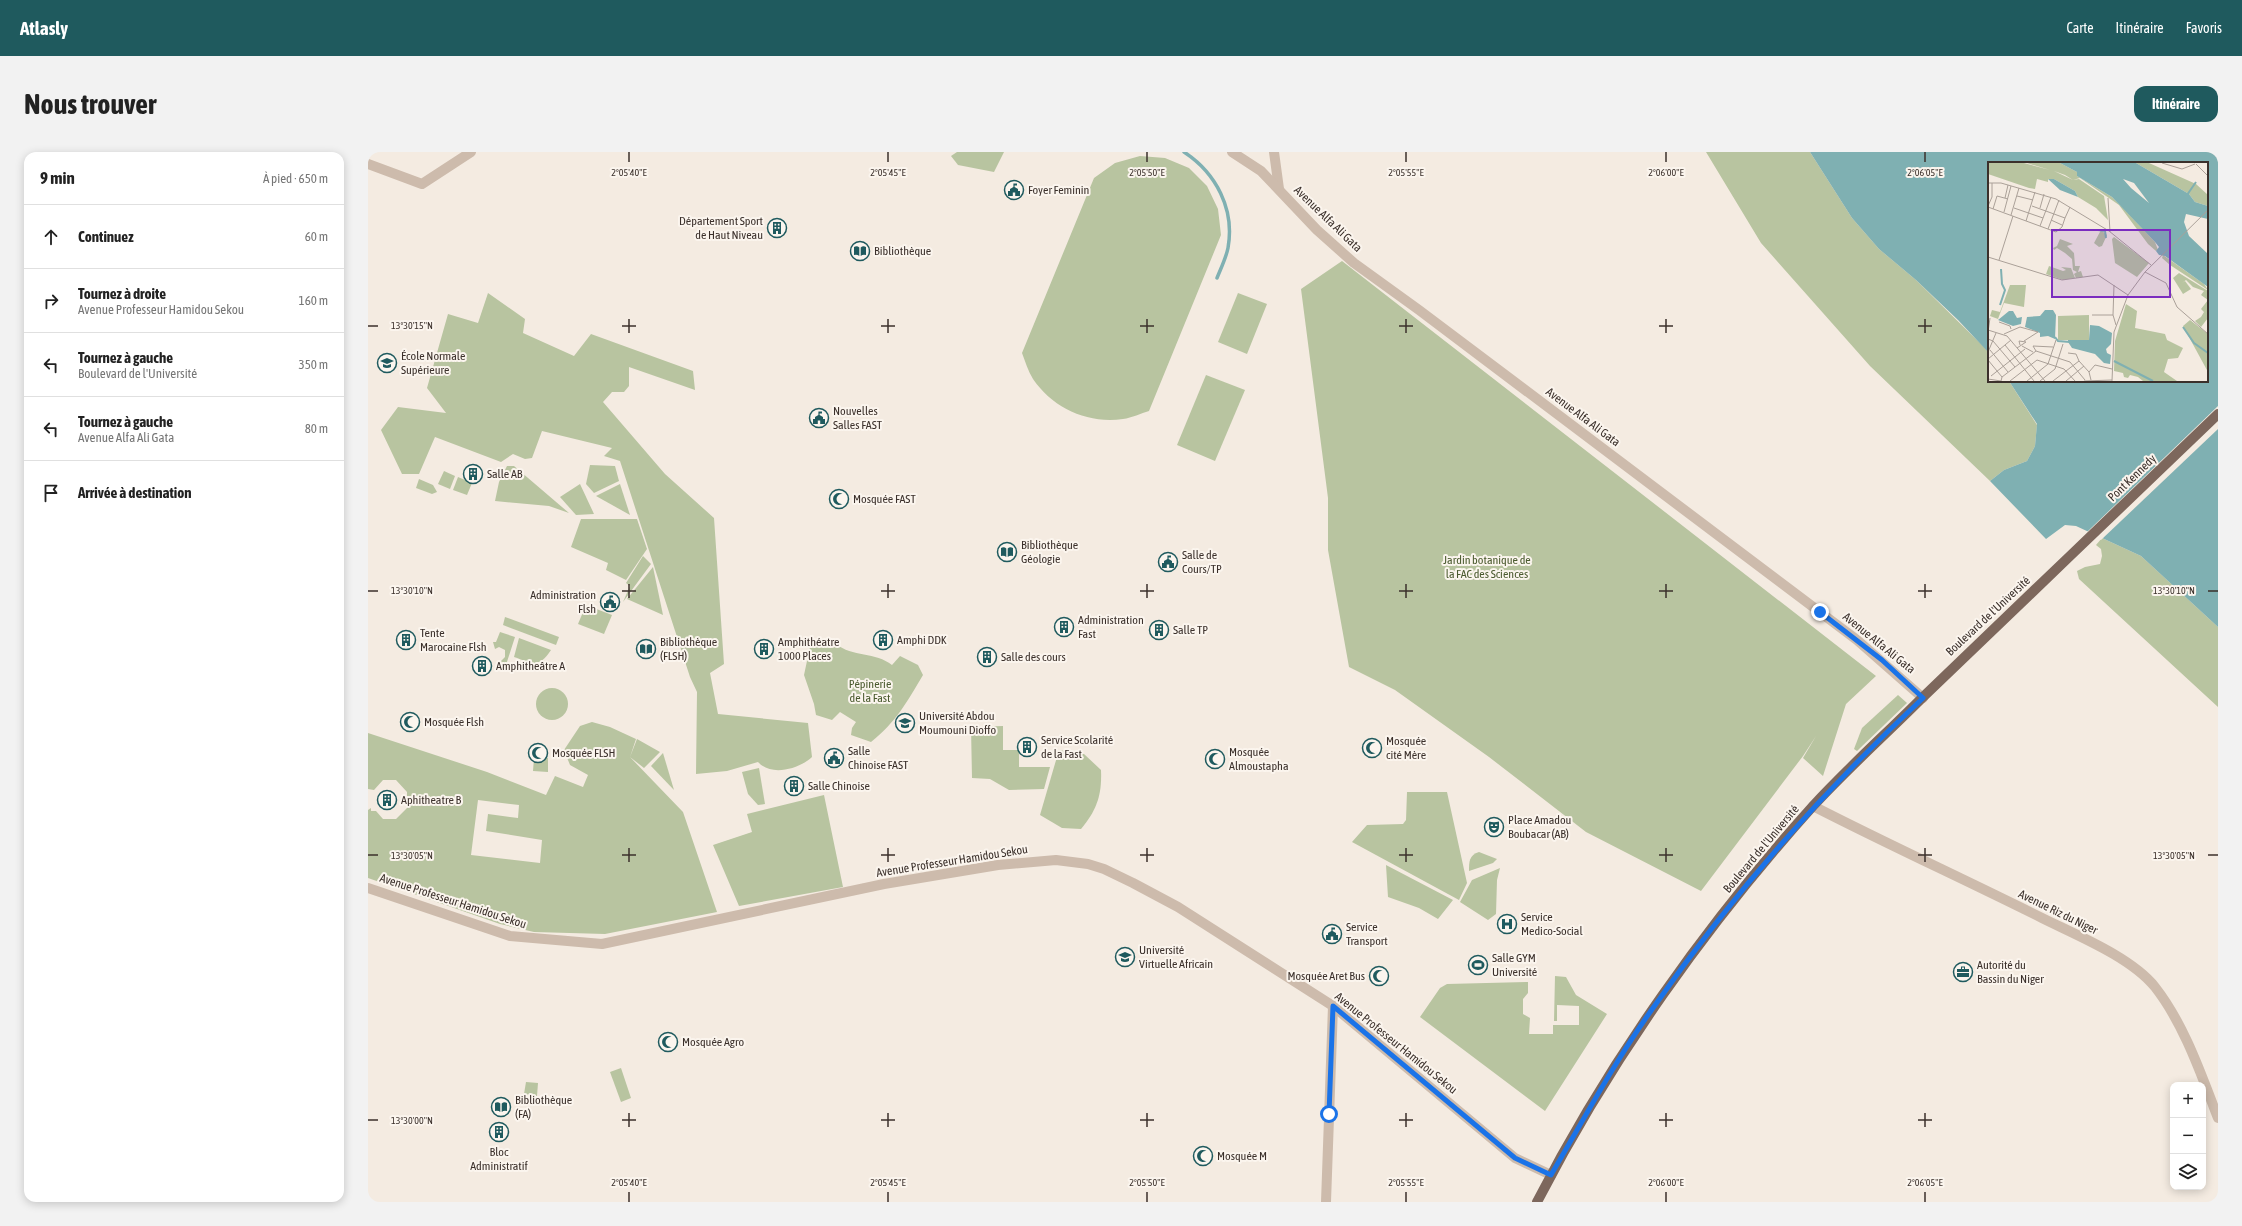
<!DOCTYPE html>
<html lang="fr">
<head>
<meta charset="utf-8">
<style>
	body { margin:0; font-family:"Asap Condensed",sans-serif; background:#f2f2f2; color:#222 }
	.controls { position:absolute; right:12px; bottom:12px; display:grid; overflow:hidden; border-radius:8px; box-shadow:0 2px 10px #0003 }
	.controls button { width:36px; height:36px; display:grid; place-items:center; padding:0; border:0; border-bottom:1px solid #e0e0e0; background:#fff; color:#222; font:20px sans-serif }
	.stop { position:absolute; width:12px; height:12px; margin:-9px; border:3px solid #1a73e8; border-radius:50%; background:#fff }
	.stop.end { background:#1a73e8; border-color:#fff; box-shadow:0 1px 4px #0008 }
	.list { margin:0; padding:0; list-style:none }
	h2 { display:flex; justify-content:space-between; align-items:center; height:52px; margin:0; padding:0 16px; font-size:17px }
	h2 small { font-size:13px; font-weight:400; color:#767676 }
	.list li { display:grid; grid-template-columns:26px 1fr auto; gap:12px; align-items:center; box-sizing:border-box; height:64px; padding:0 16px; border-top:1px solid #e0e0e0 }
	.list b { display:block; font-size:15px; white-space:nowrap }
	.list p { margin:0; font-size:13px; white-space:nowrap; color:#767676 }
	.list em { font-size:13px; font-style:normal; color:#767676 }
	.icon { flex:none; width:22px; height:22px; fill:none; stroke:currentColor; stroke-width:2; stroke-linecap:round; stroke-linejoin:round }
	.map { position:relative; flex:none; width:1850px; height:1050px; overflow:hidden; border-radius:12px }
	header { display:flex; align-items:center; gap:24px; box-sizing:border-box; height:56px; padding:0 20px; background:#1f5a5e; color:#fff }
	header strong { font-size:19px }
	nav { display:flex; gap:22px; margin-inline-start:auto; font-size:14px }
	.intro { display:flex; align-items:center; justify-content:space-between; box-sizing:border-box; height:96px; padding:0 24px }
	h1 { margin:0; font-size:28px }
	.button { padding:10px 18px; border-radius:12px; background:#1f5a5e; color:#fff; font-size:14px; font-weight:700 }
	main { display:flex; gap:24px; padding:0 24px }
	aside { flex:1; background:#fff; border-radius:12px; box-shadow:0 2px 10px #0003 }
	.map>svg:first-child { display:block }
</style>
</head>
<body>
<header>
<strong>Atlasly</strong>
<nav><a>Carte</a><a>Itinéraire</a><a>Favoris</a></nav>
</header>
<div class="intro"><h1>Nous trouver</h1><a class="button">Itinéraire</a></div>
<main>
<aside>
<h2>9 min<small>À pied · 650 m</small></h2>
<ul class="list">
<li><svg class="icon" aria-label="ahead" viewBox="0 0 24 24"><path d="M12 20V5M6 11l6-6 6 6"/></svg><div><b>Continuez</b></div><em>60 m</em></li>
<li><svg class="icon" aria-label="right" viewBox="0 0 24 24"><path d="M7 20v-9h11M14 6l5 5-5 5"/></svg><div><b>Tournez à droite</b><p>Avenue Professeur Hamidou Sekou</p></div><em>160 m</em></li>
<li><svg class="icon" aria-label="left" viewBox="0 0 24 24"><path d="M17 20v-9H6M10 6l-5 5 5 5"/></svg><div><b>Tournez à gauche</b><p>Boulevard de l'Université</p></div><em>350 m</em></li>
<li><svg class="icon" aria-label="left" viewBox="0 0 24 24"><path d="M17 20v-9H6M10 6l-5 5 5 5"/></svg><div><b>Tournez à gauche</b><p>Avenue Alfa Ali Gata</p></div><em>80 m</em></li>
<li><svg class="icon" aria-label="arrive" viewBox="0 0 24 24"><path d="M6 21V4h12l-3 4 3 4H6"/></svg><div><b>Arrivée à destination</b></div></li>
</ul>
</aside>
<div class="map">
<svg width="1850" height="1050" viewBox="0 0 1850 1050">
	<rect width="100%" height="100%" fill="#f4ebe1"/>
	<g fill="#b8c4a0" fill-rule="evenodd">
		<polygon points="589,0 636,0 626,20 590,13 583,4"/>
		<polygon points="1338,0 1442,0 1484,66 1511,97 1548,128 1617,196 1621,201 1621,229 1641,229 1669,273 1667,294 1659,309 1636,318 1622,329 1502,214 1393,91"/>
		<path d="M 772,4 L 797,6 L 821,16 L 839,34 L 850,57 L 853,83 L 781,259 C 773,261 764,266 755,267 C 719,272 685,256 665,227 C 660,219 657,209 654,201 L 726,26 L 747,11 Z"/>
		<polygon points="974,109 1508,524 1478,552 1455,624 1435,606 1448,584 1435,604 1333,739 1218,680 1121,605 1027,538 981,515 960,398 960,346 933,137"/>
		<path d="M 120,141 L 157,167 L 155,181 L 206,204 L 223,182 L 325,219 L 327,238 L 261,215 L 261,234 L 256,240 L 244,240 L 235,250 L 297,322 L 346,366 L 356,512 L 342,521 L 350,562 L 440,571 L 444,605 C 431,617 403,625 390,610 L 359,619 L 328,622 L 329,540 L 322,525 L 252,309 L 236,304 L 244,296 L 174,279 L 164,306 L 157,307 L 145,302 L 133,310 L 67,285 L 51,322 L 34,322 L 13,278 L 30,255 L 78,261 L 59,236 L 80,162 L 110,171 Z"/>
		<polygon points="870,141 899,152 879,202 850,190"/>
		<polygon points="838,223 877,238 847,309 809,293"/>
		<polygon points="222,313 247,314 251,329 226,341 218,332"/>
		<polygon points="139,314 146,314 201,361 181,354 127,349 131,330"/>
		<polygon points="76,319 87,324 82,337 70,332"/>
		<polygon points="90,325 104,331 99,343 85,338"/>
		<polygon points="51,327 65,333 69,340 64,342 48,336"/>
		<polygon points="212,332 226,362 208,363 192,345"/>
		<polygon points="252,332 262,363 228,344"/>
		<polygon points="213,367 269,367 279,397 258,428 238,418 240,411 203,395"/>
		<polygon points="1734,386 1773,404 1850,475 1850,555 1711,427 1709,419 1717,415 1732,412 1734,404 1733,397 1728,393"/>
		<polygon points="275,404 283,412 255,450 262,434 258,431"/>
		<polygon points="285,415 295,463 259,447"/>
		<polygon points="218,453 244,463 236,482 210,472"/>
		<polygon points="137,465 191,485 188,493 135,473"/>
		<polygon points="132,480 147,485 136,519 132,510 137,505 137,498 131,495 127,497 125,490 128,490"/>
		<path d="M 151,486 L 183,498 C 171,517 164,511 146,505 Z"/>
		<path d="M 454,492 L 468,492 C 484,505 508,500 524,513 L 532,504 L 550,513 L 555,523 C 539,550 528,570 503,590 L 483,583 L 484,576 L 488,570 L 472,560 L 464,568 L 448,563 L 446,552 L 436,523 L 442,495 Z"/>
		<circle cx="184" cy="552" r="16"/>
		<polygon points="1530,543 1539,551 1489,599 1486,597 1494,576"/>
		<path d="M 224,570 L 242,575 L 268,587 L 262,605 L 269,587 L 292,600 L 276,616 L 262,605 L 315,660 L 349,760 L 237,782 L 166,780 L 132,772 L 0,726 L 0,658 L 3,656 L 3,659 L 8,659 L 15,667 L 28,667 L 39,656 L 39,640 L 28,628 L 15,628 L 6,638 L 0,637 L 0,581 L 119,620 L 178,643 L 187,624 L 215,635 L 220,623 L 202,613 L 196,598 L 212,574 ZM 110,648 L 151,653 L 150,666 L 120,662 L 118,679 L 174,688 L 172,711 L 103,703 Z"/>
		<polygon points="635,574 635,598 651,598 651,615 682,615 676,637 641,638 622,627 604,626 603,575"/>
		<path d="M 691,598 L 716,602 L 733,618 C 734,643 729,658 713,677 L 694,676 L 672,663 Z"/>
		<polygon points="295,601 306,638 283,614"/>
		<polygon points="166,606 180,606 180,620 165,619"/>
		<polygon points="391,616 397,652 390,653 380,642 374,620"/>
		<polygon points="1039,640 1079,640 1099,731 1091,748 984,690 999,673 1035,672 1038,668"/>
		<polygon points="456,643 475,735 371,754 345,693 384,680 379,662"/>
		<path d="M 1111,700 L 1129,707 L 1125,711 L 1101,719 C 1101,710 1101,703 1111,700 Z"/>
		<polygon points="1018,713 1085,748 1070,767 1051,756 1020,745"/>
		<polygon points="1132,716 1129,728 1128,762 1120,768 1092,750 1104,728"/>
		<polygon points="1187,824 1198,825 1208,843 1239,862 1177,959 1052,865 1072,836 1079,832 1160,830 1160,841 1155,847 1155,862 1162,866 1161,882 1185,882 1185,873 1211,873 1211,854 1189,853 1189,869 1186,869"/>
		<polygon points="253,916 263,946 253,950 242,920"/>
		<polygon points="158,930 170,931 169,944 156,942"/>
	</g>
	<polygon fill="#7fb0b2" points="1442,0 1850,0 1850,475 1773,404 1708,374 1697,373 1678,387 1622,329 1636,318 1659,309 1667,294 1669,272 1641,229 1839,229 1839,11 1621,11 1621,201 1590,168 1548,128 1511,97 1484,66"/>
	<polygon fill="#f4ebe1" points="1850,254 1850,277 1733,388 1718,381"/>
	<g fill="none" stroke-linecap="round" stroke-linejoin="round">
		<path stroke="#7fb0b2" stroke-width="3.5" d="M 816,0 C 848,21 867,57 860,96 C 858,106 853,116 849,126"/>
		<g stroke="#cdbbac" stroke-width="10">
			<polyline points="906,0 911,37"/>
			<polyline points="0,12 54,32 103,0"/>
			<path d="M 1445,654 C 1521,693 1598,728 1674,766 C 1708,783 1763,805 1787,835 C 1816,872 1833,922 1850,966"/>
			<polyline points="958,1050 965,854"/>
		</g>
		<g stroke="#cdbbac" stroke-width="10">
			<polyline points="864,0 893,19 949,78 986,111 1051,158 1489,488 1555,546"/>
			<polyline points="0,736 142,784 234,792 516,732 630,713 688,708 720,712 736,717 765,731 810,755 965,854 1147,1006 1183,1023"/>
		</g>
		<path stroke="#7d675c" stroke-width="10" d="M 1169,1050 C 1242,908 1339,772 1445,654 C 1480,616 1518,582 1554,546 C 1652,451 1752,357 1850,262"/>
	</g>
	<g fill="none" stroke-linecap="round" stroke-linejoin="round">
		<path stroke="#1a73e8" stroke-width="5" d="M 961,962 L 965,854 L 1147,1006 L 1183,1023 C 1216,967 1247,909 1285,856 C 1364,743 1455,639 1555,546 L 1514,508 L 1452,460"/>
	</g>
	<path fill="none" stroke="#3b302b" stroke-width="1.5" d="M 261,0 L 261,10M 520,0 L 520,10M 779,0 L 779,10M 1038,0 L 1038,10M 1298,0 L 1298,10M 1557,0 L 1557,10M 261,167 L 261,181M 520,167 L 520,181M 779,167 L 779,181M 1038,167 L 1038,181M 1298,167 L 1298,181M 1557,167 L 1557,181M 0,174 L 10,174M 254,174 L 268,174M 513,174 L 527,174M 772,174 L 786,174M 1031,174 L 1045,174M 1291,174 L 1305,174M 1550,174 L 1564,174M 261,432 L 261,446M 520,432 L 520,446M 779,432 L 779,446M 1038,432 L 1038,446M 1298,432 L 1298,446M 1557,432 L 1557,446M 0,439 L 10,439M 254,439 L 268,439M 513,439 L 527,439M 772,439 L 786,439M 1031,439 L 1045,439M 1291,439 L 1305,439M 1550,439 L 1564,439M 1840,439 L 1850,439M 261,696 L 261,710M 520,696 L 520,710M 779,696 L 779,710M 1038,696 L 1038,710M 1298,696 L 1298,710M 1557,696 L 1557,710M 0,703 L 10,703M 254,703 L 268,703M 513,703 L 527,703M 772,703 L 786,703M 1031,703 L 1045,703M 1291,703 L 1305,703M 1550,703 L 1564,703M 1840,703 L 1850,703M 261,961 L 261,975M 520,961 L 520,975M 779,961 L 779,975M 1038,961 L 1038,975M 1298,961 L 1298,975M 1557,961 L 1557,975M 0,968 L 10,968M 254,968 L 268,968M 513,968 L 527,968M 772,968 L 786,968M 1031,968 L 1045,968M 1291,968 L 1305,968M 1550,968 L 1564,968M 261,1040 L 261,1050M 520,1040 L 520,1050M 779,1040 L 779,1050M 1038,1040 L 1038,1050M 1298,1040 L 1298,1050M 1557,1040 L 1557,1050"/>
	<defs>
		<symbol id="civic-ring" viewBox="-11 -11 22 22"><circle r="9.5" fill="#fbf5ee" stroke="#1f5a5e" stroke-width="1.5"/><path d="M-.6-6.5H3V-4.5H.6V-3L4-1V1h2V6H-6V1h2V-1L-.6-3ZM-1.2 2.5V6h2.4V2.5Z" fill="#1f5a5e"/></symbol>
		<symbol id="building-ring" viewBox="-11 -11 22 22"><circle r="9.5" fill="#fbf5ee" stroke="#1f5a5e" stroke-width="1.5"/><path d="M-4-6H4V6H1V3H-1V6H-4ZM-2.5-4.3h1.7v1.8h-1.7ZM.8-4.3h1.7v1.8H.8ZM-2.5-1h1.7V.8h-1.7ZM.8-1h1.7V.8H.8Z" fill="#1f5a5e"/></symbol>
		<symbol id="library-ring" viewBox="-11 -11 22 22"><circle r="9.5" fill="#fbf5ee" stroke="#1f5a5e" stroke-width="1.5"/><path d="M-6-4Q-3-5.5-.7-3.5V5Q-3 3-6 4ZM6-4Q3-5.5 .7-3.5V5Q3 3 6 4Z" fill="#1f5a5e"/></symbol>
		<symbol id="university-ring" viewBox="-11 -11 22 22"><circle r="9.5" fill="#fbf5ee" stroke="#1f5a5e" stroke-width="1.5"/><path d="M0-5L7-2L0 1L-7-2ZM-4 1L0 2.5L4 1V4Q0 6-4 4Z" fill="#1f5a5e"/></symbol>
		<symbol id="mosque-ring" viewBox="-11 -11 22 22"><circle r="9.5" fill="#fbf5ee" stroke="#1f5a5e" stroke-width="1.5"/><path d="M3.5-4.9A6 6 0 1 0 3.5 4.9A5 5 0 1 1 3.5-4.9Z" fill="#1f5a5e"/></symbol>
		<symbol id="theatre-ring" viewBox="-11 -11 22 22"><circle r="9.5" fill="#fbf5ee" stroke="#1f5a5e" stroke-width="1.5"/><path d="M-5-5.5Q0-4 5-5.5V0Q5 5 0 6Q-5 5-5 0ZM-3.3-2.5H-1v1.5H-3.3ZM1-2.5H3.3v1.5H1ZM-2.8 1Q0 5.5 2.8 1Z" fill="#1f5a5e"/></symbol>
		<symbol id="hospital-ring" viewBox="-11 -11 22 22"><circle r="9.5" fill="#fbf5ee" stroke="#1f5a5e" stroke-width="1.5"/><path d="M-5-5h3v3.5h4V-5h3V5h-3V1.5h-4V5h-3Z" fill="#1f5a5e"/></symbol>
		<symbol id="stadium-ring" viewBox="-11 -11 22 22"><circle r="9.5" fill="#fbf5ee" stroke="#1f5a5e" stroke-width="1.5"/><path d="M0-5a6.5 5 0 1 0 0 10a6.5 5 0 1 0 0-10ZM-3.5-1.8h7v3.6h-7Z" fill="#1f5a5e"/></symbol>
		<symbol id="office-ring" viewBox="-11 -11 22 22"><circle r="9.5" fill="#fbf5ee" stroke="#1f5a5e" stroke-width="1.5"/><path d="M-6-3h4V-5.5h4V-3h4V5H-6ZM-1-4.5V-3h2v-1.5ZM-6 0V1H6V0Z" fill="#1f5a5e"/></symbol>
	</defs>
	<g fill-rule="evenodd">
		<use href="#civic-ring" x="635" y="27" width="22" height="22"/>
		<use href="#building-ring" x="398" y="65" width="22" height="22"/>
		<use href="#library-ring" x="481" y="88" width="22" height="22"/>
		<use href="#university-ring" x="8" y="200" width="22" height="22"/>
		<use href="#civic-ring" x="440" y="255" width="22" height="22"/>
		<use href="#building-ring" x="94" y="311" width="22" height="22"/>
		<use href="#mosque-ring" x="460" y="336" width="22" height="22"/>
		<use href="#library-ring" x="628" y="389" width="22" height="22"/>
		<use href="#civic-ring" x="789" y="399" width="22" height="22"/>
		<use href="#civic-ring" x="231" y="439" width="22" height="22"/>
		<use href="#building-ring" x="685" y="464" width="22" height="22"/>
		<use href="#building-ring" x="780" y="467" width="22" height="22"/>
		<use href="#building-ring" x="27" y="477" width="22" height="22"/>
		<use href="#building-ring" x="504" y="477" width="22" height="22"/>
		<use href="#library-ring" x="267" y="486" width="22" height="22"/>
		<use href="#building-ring" x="385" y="486" width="22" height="22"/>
		<use href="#building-ring" x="608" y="494" width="22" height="22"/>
		<use href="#building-ring" x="103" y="503" width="22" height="22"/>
		<use href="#mosque-ring" x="31" y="559" width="22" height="22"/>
		<use href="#university-ring" x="526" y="560" width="22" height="22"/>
		<use href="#building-ring" x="648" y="584" width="22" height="22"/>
		<use href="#mosque-ring" x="993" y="585" width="22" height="22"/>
		<use href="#mosque-ring" x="159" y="590" width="22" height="22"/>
		<use href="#civic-ring" x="455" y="595" width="22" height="22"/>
		<use href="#mosque-ring" x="836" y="596" width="22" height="22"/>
		<use href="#building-ring" x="415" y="623" width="22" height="22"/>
		<use href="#building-ring" x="8" y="637" width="22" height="22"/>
		<use href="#theatre-ring" x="1115" y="664" width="22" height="22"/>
		<use href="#hospital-ring" x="1128" y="761" width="22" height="22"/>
		<use href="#civic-ring" x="953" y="771" width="22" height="22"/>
		<use href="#university-ring" x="746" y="794" width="22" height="22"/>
		<use href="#stadium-ring" x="1099" y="802" width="22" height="22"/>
		<use href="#office-ring" x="1584" y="809" width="22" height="22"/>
		<use href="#mosque-ring" x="1000" y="813" width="22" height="22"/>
		<use href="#mosque-ring" x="289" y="879" width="22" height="22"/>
		<use href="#library-ring" x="122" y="944" width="22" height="22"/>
		<use href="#building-ring" x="120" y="969" width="22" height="22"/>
		<use href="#mosque-ring" x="824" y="993" width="22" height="22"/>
	</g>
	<g text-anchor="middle" stroke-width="4" stroke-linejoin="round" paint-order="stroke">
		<g font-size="12" fill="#3b302b" stroke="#fbf5ee" text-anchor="start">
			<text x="660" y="42">Foyer Feminin</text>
			<text x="395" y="73" text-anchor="end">Département Sport<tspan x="395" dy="14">de Haut Niveau</tspan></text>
			<text x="506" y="103">Bibliothèque</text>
			<text x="33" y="208">École Normale<tspan x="33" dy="14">Supérieure</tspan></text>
			<text x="465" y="263">Nouvelles<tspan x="465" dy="14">Salles FAST</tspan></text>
			<text x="119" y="326">Salle AB</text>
			<text x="485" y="351">Mosquée FAST</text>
			<text x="653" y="397">Bibliothèque<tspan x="653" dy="14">Géologie</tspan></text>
			<text x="814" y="407">Salle de<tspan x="814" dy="14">Cours/TP</tspan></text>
			<text x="228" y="447" text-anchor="end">Administration<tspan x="228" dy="14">Flsh</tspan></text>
			<text x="710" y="472">Administration<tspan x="710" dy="14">Fast</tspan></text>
			<text x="805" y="482">Salle TP</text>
			<text x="52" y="485">Tente<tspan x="52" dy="14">Marocaine Flsh</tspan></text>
			<text x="529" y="492">Amphi DDK</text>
			<text x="292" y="494">Bibliothèque<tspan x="292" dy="14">(FLSH)</tspan></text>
			<text x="410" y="494">Amphithéatre<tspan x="410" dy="14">1000 Places</tspan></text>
			<text x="633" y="509">Salle des cours</text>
			<text x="128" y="518">Amphitheâtre A</text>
			<text x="551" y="568">Université Abdou<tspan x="551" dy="14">Moumouni Dioffo</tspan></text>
			<text x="56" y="574">Mosquée Flsh</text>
			<text x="673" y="592">Service Scolarité<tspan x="673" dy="14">de la Fast</tspan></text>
			<text x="1018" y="593">Mosquée<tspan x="1018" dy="14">cité Mère</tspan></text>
			<text x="480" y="603">Salle<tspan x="480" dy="14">Chinoise FAST</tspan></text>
			<text x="861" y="604">Mosquée<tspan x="861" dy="14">Almoustapha</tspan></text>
			<text x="184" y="605">Mosquée FLSH</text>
			<text x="440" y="638">Salle Chinoise</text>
			<text x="33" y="652">Aphitheatre B</text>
			<text x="1140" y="672">Place Amadou<tspan x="1140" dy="14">Boubacar (AB)</tspan></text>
			<text x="1153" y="769">Service<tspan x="1153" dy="14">Medico-Social</tspan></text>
			<text x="978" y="779">Service<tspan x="978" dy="14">Transport</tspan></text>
			<text x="771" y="802">Université<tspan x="771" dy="14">Virtuelle Africain</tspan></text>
			<text x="1124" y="810">Salle GYM<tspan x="1124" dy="14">Université</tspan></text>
			<text x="1609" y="817">Autorité du<tspan x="1609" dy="14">Bassin du Niger</tspan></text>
			<text x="997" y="828" text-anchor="end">Mosquée Aret Bus</text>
			<text x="314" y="894">Mosquée Agro</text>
			<text x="147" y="952">Bibliothèque<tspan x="147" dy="14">(FA)</tspan></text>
			<text x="131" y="1004" text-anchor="middle">Bloc<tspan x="131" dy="14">Administratif</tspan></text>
			<text x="849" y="1008">Mosquée M</text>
		</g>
		<g font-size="12" fill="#3b302b" stroke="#fbf5ee">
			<text transform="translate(960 67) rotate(44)" y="4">Avenue Alfa Ali Gata</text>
			<text transform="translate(1215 265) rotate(37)" y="4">Avenue Alfa Ali Gata</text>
			<text transform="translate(1764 326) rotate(-44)" y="4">Pont Kennedy</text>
			<text transform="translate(1620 464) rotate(-43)" y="4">Boulevard de l'Université</text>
			<text transform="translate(1511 491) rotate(39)" y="4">Avenue Alfa Ali Gata</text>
			<text transform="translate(1393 697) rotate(-50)" y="4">Boulevard de l'Université</text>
			<text transform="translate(584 709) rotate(-9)" y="4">Avenue Professeur Hamidou Sekou</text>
			<text transform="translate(85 749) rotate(18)" y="4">Avenue Professeur Hamidou Sekou</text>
			<text transform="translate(1690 760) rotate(26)" y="4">Avenue Riz du Niger</text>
			<text transform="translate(1028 891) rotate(39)" y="4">Avenue Professeur Hamidou Sekou</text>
		</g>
		<g font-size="12" fill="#4a5a2e" stroke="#fbf5ee">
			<text x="1119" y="412">Jardin botanique de<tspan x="1119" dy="14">la FAC des Sciences</tspan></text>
			<text x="502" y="536">Pépinerie<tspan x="502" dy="14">de la Fast</tspan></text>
		</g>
	</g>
	<g transform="translate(1620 10)">
		<rect width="220" height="220" fill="#f4ebe1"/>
		<path d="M 0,1 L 36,1 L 62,8 L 39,1 L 72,1 L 89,10 L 89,14 L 124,35 L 133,44 L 167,80 L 170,88 L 168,89 L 160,82 L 131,43 L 92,16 L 85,18 L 77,13 L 66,9 L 85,18 L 91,17 L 116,34 L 120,58 L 108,46 L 90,35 L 87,29 L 66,17 L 60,17 L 60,20 L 49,17 L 47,27 L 41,26 L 0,12 ZM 148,1 L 161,1 L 208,22 L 220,33 L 220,44 L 207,40 L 201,32 ZM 113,68 L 119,73 L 114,84 L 111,85 L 106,81 ZM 126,75 L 161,101 L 149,115 L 127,101 L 124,77 ZM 72,77 L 85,82 L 79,84 L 86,91 L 87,104 L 92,104 L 90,110 L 93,109 L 95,115 L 88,116 L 86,112 L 89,110 L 85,108 L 84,97 L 77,91 L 69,86 L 66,88 L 65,86 L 69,84 ZM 175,93 L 216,122 L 220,128 L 182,103 L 174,96 ZM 61,104 L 75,109 L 78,108 L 73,105 L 83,106 L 87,116 L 75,118 L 58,112 ZM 191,111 L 220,129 L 220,138 L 213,133 L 216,129 L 205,125 L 198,118 L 194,121 L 197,119 L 203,127 L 195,132 L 185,116 ZM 22,123 L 38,123 L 36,145 L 16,141 L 10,157 L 2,154 L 4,148 L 12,150 ZM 220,138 L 220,156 L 213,165 L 207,159 L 213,155 L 216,150 L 213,147 ZM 138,142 L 149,149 L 147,166 L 177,172 L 179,178 L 195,186 L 190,196 L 180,197 L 176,210 L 189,219 L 155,219 L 150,215 L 142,213 L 140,216 L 136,215 L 135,211 L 126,209 L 127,179 ZM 101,153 L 101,178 L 70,178 L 70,154 ZM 202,158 L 220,172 L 220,210 L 195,164 Z" fill="#b8c4a0"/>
		<path d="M 72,1 L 148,1 L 201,32 L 207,40 L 220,44 L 220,57 L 198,52 L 196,60 L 201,74 L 220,92 L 220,125 L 177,94 L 171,93 L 168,89 L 171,85 L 167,80 L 124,35 L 89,14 L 89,10 ZM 135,17 L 146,21 L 161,41 L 143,26 ZM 60,17 L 66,17 L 87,29 L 90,35 L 72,28 ZM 57,148 L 65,148 L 68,153 L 67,177 L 60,174 L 52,175 L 52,171 L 37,165 L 39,155 L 52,154 ZM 21,149 L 25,149 L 29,156 L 34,155 L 33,162 L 25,164 L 10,158 ZM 102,163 L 111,164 L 124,171 L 123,182 L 118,187 L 119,191 L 123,193 L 122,202 L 116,201 L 107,192 L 84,186 L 80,180 L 80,178 L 101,178 Z" fill="#7fb0b2" fill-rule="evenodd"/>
		<path fill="none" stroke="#7fb0b2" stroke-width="2" d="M 199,33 L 208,20M 110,68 L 117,69 L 118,76M 12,143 L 17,128 L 14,122 L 13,107M 195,165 L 206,181 L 220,191M 67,175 L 70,179 L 82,180M 126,199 L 165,219"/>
		<path fill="none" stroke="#aaa098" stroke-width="1" d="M 174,1 L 194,7 L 207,2M 208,2 L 220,14M 0,21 L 13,21 L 68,37 L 121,69 L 163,103M 29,34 L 45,38M 17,36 L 20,23M 120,36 L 122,70M 0,44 L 4,35 L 4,21M 0,45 L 68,70 L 74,65 L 77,56 L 44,44M 26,46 L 55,56M 52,46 L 56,32M 5,47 L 9,34 L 20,37M 16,50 L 23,24M 23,53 L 31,26M 77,56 L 82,45M 63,58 L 74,63M 38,59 L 47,30M 52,64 L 63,35M 60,67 L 71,38M 0,95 L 74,118 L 110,113 L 140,133M 11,98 L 25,54M 157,110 L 178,121 L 189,145 L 220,172M 126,123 L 125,153 L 128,163M 104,153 L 125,153M 11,160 L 22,164 L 23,167M 0,168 L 19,174 L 57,219M 0,170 L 2,156M 16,172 L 32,165 L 50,170M 0,177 L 5,179 L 27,205M 36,179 L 50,170M 17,183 L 46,219M 34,184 L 45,190M 65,185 L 45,184 L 48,189 L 82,200 L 97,218M 29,186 L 38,180 L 31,179 L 32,183M 2,188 L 20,210M 0,190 L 8,171M 80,191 L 88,192 L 91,199M 0,197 L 23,178M 0,198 L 14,215 L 13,219M 3,214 L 37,187M 14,215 L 48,189M 0,217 L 13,219M 103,218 L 101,210 L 107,203 L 124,207M 22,219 L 49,198 L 76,207 L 87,219M 39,219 L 60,202 L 68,178M 52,219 L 67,207 L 75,182M 65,219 L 91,199 L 101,210M 78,219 L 96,204M 96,219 L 124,218M 124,219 L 126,170 L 140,133 L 157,110 L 220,48"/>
		<path fill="#7b2cbf" fill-opacity="0.15" stroke="#7b2cbf" stroke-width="2" d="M 64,68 L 182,68 L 182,135 L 64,135 Z"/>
		<rect width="220" height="220" fill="none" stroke="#3b302b" stroke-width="2"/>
	</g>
	<g font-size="10" text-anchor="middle" fill="#3b302b" stroke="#fbf5ee" stroke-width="4" stroke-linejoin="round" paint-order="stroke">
		<text x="261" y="24">2°05'40"E</text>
		<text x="520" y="24">2°05'45"E</text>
		<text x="779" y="24">2°05'50"E</text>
		<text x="1038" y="24">2°05'55"E</text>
		<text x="1298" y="24">2°06'00"E</text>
		<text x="1557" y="24">2°06'05"E</text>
		<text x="44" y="177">13°30'15"N</text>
		<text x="44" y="442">13°30'10"N</text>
		<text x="1806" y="442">13°30'10"N</text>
		<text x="44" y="707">13°30'05"N</text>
		<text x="1806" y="707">13°30'05"N</text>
		<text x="44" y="972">13°30'00"N</text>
		<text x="261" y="1034">2°05'40"E</text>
		<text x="520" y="1034">2°05'45"E</text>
		<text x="779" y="1034">2°05'50"E</text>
		<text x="1038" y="1034">2°05'55"E</text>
		<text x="1298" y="1034">2°06'00"E</text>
		<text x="1557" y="1034">2°06'05"E</text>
	</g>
</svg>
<div class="controls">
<button>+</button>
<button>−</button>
<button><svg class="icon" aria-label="layers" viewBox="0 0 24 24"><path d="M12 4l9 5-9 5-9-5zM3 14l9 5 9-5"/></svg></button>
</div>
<div class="stop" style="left:961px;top:962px"></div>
<div class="stop end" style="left:1452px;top:460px"></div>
</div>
</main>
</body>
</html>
